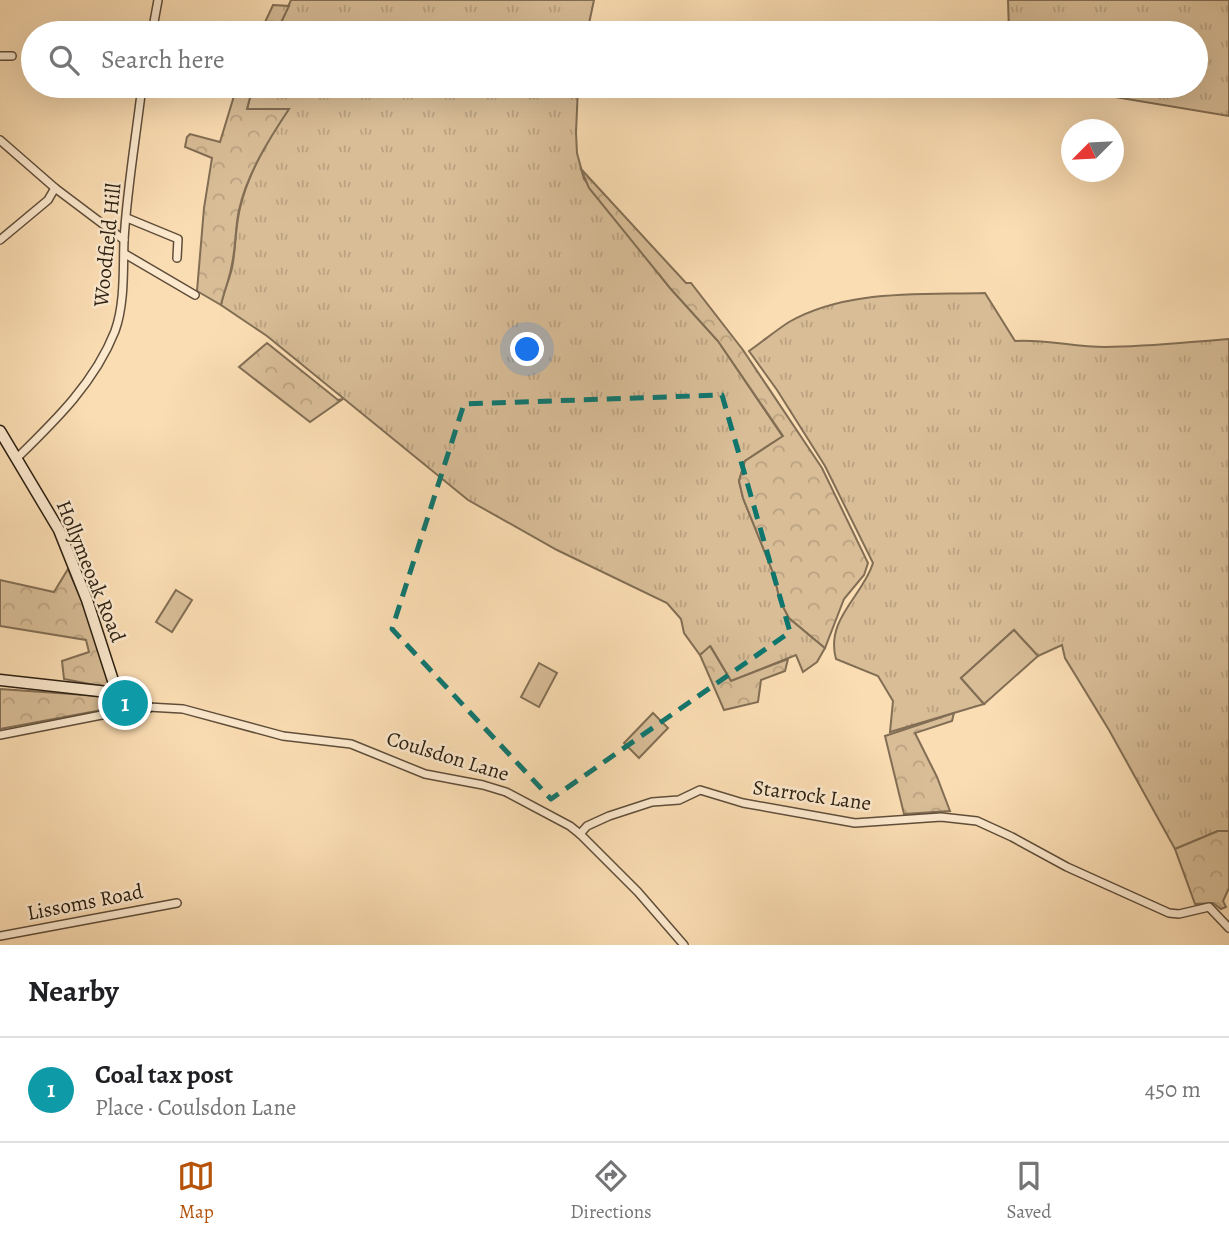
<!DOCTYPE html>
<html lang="en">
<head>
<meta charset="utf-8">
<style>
	body { margin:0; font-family:Alegreya,serif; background:#f6f6f6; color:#202124 }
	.compass { position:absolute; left:1061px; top:119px; width:63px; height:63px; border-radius:50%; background:#fff; box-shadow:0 7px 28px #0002; rotate:246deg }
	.you { position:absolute; left:528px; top:350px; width:24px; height:24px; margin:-18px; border:5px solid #fff; border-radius:50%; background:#1a73e8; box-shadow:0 0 0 10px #1a73e833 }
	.badge { display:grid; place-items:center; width:46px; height:46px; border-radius:50%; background:#b45309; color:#fff; font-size:23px; font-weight:700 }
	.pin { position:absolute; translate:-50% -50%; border:4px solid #fff; box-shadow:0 2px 7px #0006 }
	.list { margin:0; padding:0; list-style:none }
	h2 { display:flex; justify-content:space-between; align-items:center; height:91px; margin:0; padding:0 28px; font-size:30px }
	h2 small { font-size:23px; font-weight:400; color:#757577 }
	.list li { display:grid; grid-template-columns:46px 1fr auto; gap:21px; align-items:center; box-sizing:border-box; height:105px; padding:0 28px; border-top:2px solid #e0e0e0 }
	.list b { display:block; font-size:26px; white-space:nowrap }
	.list p { margin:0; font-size:23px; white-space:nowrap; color:#757577 }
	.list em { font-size:23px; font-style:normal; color:#757577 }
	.icon { flex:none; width:38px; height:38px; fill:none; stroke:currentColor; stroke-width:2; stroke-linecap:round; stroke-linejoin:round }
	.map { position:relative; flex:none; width:1229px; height:945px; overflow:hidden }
	.search { position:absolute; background:#fff; box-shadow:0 7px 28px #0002; left:21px; right:21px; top:21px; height:77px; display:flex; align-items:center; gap:18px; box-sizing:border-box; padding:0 24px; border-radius:38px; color:#757577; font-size:26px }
	.sheet { height:196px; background:#fff }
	nav { display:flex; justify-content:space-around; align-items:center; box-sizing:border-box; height:98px; border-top:2px solid #e0e0e0; background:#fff; font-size:19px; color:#757577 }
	nav a { display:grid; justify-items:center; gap:4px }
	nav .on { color:#b45309 }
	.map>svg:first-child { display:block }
</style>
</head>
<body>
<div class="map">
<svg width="1229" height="945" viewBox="0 0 1229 945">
	<defs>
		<pattern id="grass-tufts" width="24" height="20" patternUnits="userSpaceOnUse" patternTransform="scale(1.75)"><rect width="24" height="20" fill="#d8bd97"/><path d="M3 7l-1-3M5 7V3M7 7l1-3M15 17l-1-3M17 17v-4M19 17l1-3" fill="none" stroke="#baa281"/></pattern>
		<pattern id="forest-crowns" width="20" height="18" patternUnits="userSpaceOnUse" patternTransform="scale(1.75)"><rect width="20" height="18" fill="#d8bd97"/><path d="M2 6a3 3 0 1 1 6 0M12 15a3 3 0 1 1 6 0" fill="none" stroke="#baa281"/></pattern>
	</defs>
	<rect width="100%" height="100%" fill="#fbddb3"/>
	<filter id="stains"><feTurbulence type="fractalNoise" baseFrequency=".00286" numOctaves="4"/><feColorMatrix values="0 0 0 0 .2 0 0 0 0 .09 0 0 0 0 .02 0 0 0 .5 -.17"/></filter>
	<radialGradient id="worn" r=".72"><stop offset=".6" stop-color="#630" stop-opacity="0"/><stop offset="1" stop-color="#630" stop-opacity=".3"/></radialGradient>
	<g fill="url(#grass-tufts)" stroke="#826e54" stroke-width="2">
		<polygon points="291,0 594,0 587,33 276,33"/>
		<polygon points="1008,0 1229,0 1229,116 1049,86 1196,86 1196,33 1009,33"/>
		<path d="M 253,86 L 578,86 L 576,133 L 577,153 L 584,179 L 670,288 L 718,341 L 783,437 C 777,439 753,456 745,461 L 739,481 L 743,498 L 774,575 L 780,601 L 789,618 L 825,648 L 817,662 L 803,672 L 796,655 L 731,681 L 711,647 L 700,655 L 684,633 L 681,619 L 667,603 L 557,550 L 468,500 L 267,336 L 221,305 C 223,292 229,281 232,268 C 236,248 235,228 240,208 C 248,173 268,140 288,110 L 247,109 Z"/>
		<path d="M 985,293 L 1015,341 C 1045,339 1074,347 1105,347 C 1146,347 1188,342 1229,339 L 1229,831 L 1218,831 L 1175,849 L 1109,730 L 1065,658 L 1062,645 L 1038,656 L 1014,630 L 961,678 L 984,704 L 890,732 L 893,701 L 878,676 L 836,659 C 825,619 863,596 873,563 L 825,466 L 777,390 L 749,351 C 762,342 775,331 789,322 C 847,289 920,295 985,293 Z"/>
	</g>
	<g fill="url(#forest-crowns)" stroke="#826e54" stroke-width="2">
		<polygon points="273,5 289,6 276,33 260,33"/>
		<path d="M 237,86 L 253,86 L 247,109 L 289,109 C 269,139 247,174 239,210 C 235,228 236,246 232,264 C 230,278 224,291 221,305 L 197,291 L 204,208 L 212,158 L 185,147 L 187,137 L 190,134 L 220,142 Z"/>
		<polygon points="581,169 686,283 691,283 743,350 822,468 868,563 864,575 844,599 825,648 789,618 780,601 774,575 743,498 739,481 745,461 783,436 718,341 670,288 589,188"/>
		<polygon points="267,343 338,400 343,399 310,422 239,367"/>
		<polygon points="68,569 83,603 110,688 64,679 62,661 89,652 86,640 0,626 0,580 54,592"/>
		<polygon points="710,646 731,681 788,659 785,671 761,680 758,702 724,710 700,655"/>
		<polygon points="0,689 100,696 102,710 0,729"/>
		<polygon points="954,713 952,721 915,733 937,777 950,811 904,814 885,736"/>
		<polygon points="1218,831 1229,831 1229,888 1223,901 1226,907 1221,909 1213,903 1195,904 1175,849"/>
	</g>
	<g fill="#d8bd97" stroke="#826e54" stroke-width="2">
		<polygon points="176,590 192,600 172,632 156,622"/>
		<polygon points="1014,630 1038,656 984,704 961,678"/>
		<polygon points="539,663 557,673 539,707 521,697"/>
		<polygon points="653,713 668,728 639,758 624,743"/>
	</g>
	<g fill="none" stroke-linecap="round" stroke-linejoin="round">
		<defs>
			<g id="street">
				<polyline points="152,33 158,0"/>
				<polyline points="0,56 12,56"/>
				<polyline points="0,140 55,188 124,240"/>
				<polyline points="127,218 178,239 177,258"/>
				<polyline points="0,240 48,200 55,188"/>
				<polyline points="125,254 195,295"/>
				<path d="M 18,457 C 56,420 95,382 115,331 C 125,303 123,269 124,240 C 127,189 136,137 142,86"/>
				<polyline points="148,707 183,709 283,736 351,744 425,774 483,785 506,792 570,826 580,834 638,892 684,945"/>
				<polyline points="0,735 122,711"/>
				<polyline points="580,834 587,826 609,816 652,802 679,800 700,790 743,803 855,823 941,817 977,821 1012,837 1067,867 1169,913 1179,914 1209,907 1229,928"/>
				<polyline points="0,936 177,903"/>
			</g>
			<g id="secondary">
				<polyline points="0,431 59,530 87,600 117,693"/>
				<polyline points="0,680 117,693 148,707"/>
				<polyline points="122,711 145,707"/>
			</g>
		</defs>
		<use href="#street" stroke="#5f4e3a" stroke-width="10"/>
		<use href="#secondary" stroke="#2b1f11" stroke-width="13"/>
		<use href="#street" stroke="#fce9ce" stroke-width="7"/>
		<use href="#secondary" stroke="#fce9ce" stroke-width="10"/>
	</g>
	<path fill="none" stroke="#0f766e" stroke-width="5" stroke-dasharray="14 9" stroke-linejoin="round" d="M 722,395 L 790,632 L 551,799 L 392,629 L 464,404 Z"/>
	<g text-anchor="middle" stroke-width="5" stroke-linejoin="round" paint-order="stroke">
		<g font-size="21" fill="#2b1f11" stroke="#fce9ce">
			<text transform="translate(107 245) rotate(-84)" y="7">Woodfield Hill</text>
			<text transform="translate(91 571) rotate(68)" y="7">Hollymeoak Road</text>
			<text transform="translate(448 756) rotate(17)" y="7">Coulsdon Lane</text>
			<text transform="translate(812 795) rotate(8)" y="7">Starrock Lane</text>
			<text transform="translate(85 902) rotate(-11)" y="7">Lissoms Road</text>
		</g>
	</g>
	<rect width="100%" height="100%" filter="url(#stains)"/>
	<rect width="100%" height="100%" fill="url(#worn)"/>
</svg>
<svg class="compass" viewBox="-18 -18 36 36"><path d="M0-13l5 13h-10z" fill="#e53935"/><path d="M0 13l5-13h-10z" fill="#757577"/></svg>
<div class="you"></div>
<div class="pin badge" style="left:125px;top:703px;background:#0f9aa8">1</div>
<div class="search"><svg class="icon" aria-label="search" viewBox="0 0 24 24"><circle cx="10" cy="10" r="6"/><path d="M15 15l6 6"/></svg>Search here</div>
</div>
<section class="sheet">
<h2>Nearby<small></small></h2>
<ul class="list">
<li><span class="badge" style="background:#0f9aa8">1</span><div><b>Coal tax post</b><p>Place · Coulsdon Lane</p></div><em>450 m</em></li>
</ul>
</section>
<nav>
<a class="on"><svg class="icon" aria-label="map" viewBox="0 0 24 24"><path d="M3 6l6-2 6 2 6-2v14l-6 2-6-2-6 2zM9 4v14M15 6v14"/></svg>Map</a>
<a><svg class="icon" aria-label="directions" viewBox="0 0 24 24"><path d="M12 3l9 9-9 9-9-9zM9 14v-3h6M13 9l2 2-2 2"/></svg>Directions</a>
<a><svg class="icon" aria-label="saved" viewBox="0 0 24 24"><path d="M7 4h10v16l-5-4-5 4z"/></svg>Saved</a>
</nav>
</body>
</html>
